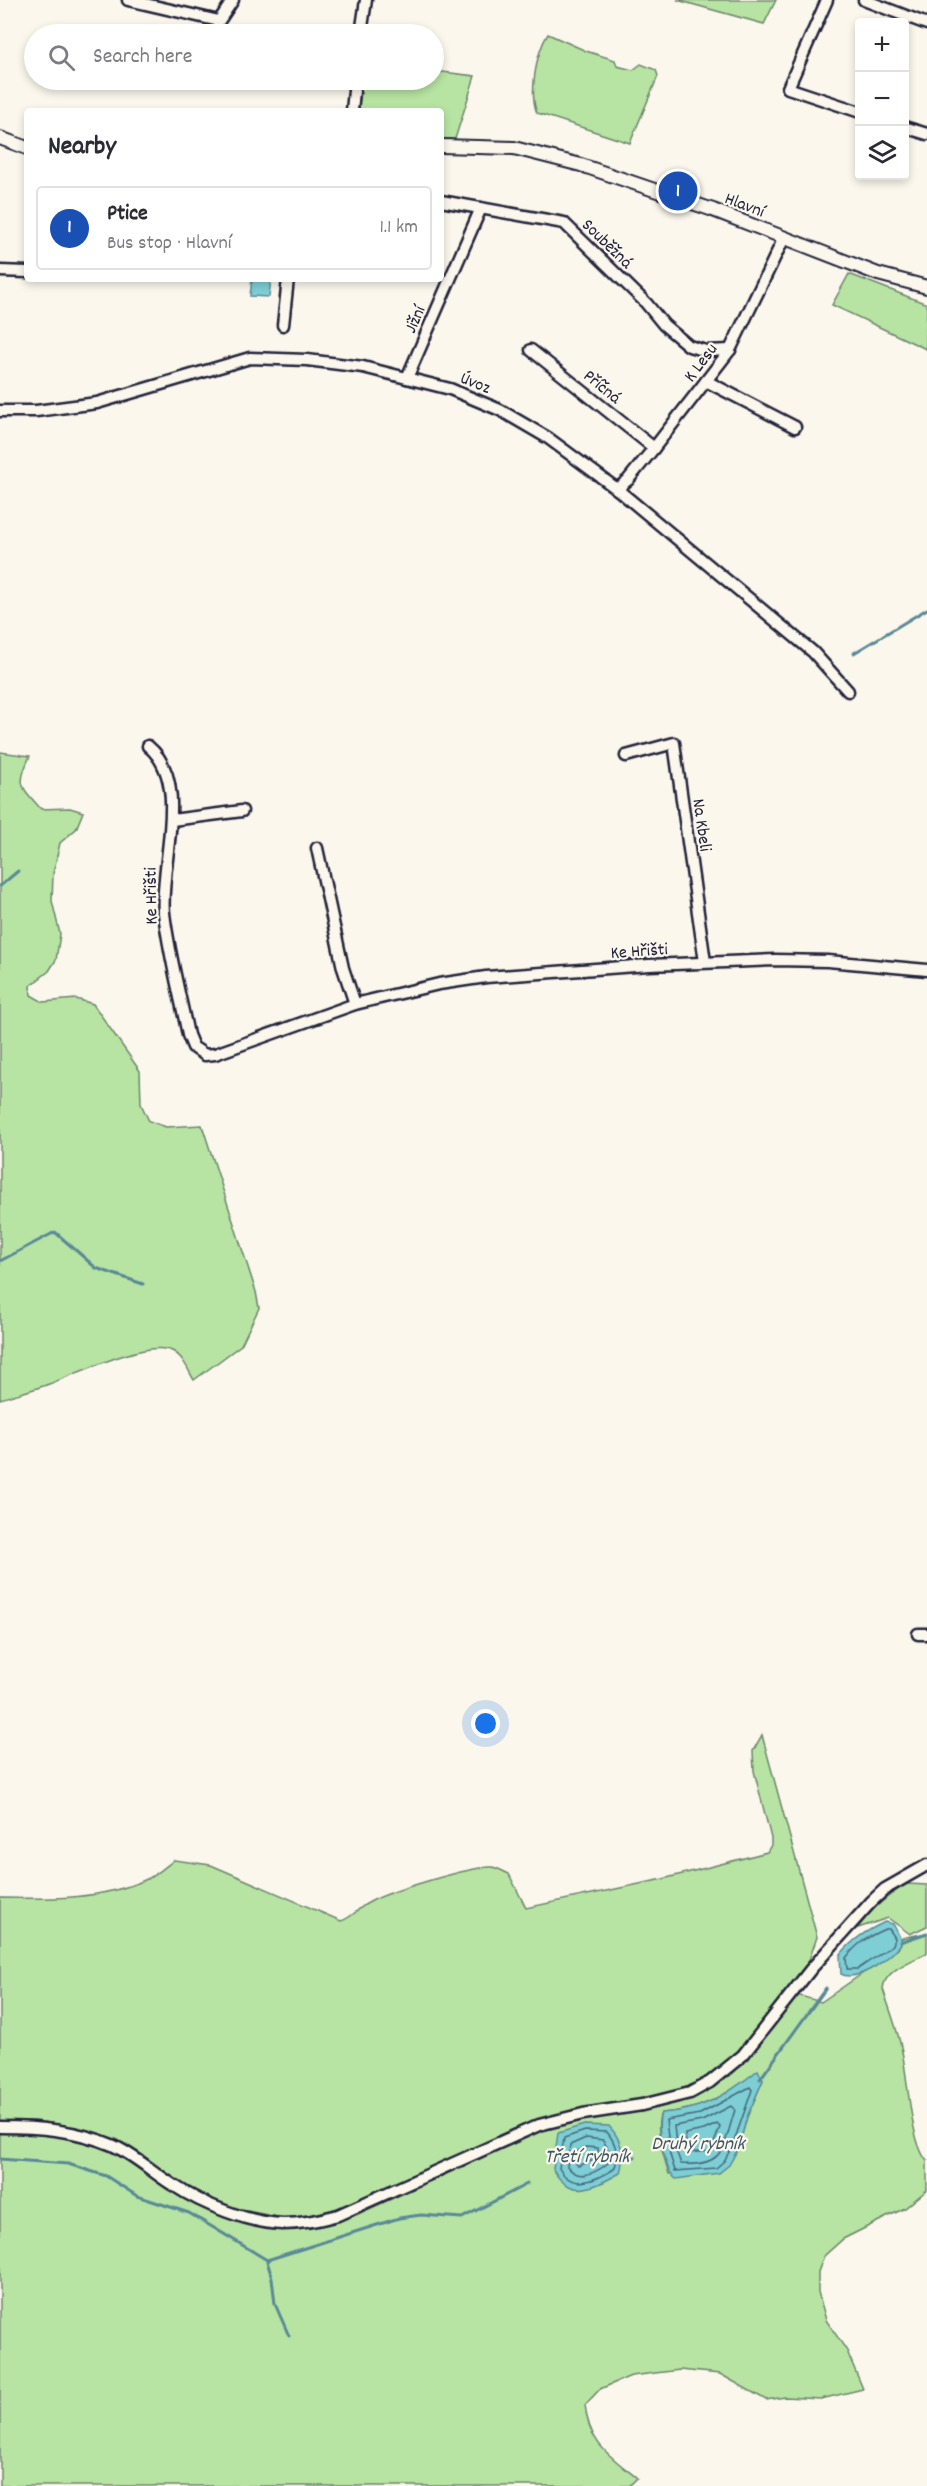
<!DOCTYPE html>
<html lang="en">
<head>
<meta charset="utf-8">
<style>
	body { margin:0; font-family:Dekko,sans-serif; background:#f2f2f3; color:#2b2b33 }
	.controls { position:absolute; right:18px; top:18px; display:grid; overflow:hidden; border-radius:6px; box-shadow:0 3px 9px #0003 }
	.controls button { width:54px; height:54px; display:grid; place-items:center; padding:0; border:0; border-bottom:2px solid #e1e1e2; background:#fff; color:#2b2b33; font:30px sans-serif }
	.you { position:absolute; left:486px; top:1724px; width:21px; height:21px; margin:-15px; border:4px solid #fff; border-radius:50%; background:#1a73e8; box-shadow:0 0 0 9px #1a73e833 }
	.badge { display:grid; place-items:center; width:39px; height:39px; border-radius:50%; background:#111827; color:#fff; font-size:20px; font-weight:700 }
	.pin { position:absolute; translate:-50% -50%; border:3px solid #fff; box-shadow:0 2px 6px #0006 }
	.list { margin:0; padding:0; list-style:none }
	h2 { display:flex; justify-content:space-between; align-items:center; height:78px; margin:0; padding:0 24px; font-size:26px }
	h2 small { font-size:20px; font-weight:400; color:#7c7c81 }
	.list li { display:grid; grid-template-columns:39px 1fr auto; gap:18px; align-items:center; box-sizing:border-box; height:84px; margin:0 12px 12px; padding:0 12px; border:2px solid #e1e1e2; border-radius:6px }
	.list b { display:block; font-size:22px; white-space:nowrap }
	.list p { margin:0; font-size:20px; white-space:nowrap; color:#7c7c81 }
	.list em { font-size:20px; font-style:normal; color:#7c7c81 }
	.icon { flex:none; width:33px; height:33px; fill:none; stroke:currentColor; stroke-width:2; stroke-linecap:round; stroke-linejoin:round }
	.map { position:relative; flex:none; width:927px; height:2486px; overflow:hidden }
	.search { position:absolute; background:#fff; box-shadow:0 3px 9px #0003; left:24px; top:24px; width:420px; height:66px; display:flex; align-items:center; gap:15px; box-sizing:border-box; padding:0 21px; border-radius:33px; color:#7c7c81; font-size:22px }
	.panel { position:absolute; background:#fff; box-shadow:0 3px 9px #0003; left:24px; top:108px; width:420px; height:174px; border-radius:6px }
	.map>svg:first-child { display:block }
</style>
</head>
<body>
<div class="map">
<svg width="927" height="2486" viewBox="0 0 927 2486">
	<rect width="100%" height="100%" fill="#fbf7ec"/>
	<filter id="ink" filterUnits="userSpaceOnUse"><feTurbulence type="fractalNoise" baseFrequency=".0167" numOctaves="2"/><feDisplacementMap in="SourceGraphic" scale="12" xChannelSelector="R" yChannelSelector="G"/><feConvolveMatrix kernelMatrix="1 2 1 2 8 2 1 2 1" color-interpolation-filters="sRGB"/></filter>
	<g filter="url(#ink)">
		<g fill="#b7e4a2" stroke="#6c836e" stroke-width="1.5" fill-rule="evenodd">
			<polygon points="677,0 776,0 764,24"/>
			<path d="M 548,34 L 586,51 L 615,60 L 617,66 L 633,70 L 641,64 L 656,70 L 658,76 L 630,143 L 537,113 C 529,94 536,52 548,34 Z"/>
			<polygon points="434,71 475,76 455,139 441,139 441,111 358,111 363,80 434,80"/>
			<polygon points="849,274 927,304 926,349 832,305"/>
			<path d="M 0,752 L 30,756 C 16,786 21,786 41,809 L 70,808 L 83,812 L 76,829 L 60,843 L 53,874 L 52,901 L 60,934 L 56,960 L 49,971 L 30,986 L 31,995 L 43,1002 L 76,999 L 93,1004 L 140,1071 L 141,1104 L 149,1121 L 166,1127 L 202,1125 L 256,1292 L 259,1308 L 241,1345 L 194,1380 C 188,1370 183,1356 172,1351 C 146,1339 75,1375 49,1384 C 33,1390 16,1394 0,1399 Z"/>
			<path d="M 762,1735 L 817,1937 L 807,1966 L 739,2051 L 722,2067 L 688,2088 L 641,2100 L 582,2108 L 538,2120 L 352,2205 L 313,2216 L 282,2218 L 228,2207 L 174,2180 L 141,2154 L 113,2140 L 61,2125 L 36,2121 L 0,2121 L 0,1898 C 48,1899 102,1900 147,1879 C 157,1875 166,1866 174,1860 L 211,1865 L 341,1921 C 352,1918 358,1908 368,1903 C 386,1892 472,1866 492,1867 C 498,1868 504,1872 509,1874 L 526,1908 L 663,1879 L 767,1852 L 771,1845 L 771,1838 L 754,1771 L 753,1751 Z"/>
			<path d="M 907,1884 L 927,1885 L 927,1926 L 910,1934 L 888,1918 L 858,1928 C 871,1909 886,1896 907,1884 Z"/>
			<path d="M 927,1933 L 927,1953 C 912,1961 884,1970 883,1989 C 889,2008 897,2028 901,2047 C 908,2074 910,2142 927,2161 L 927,2190 L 905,2208 L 843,2239 L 824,2256 L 818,2272 L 818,2292 L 826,2320 L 847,2351 L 863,2389 L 821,2399 L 785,2397 L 766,2400 L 720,2374 L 680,2370 L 631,2376 L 600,2389 L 585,2405 C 589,2444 609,2455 637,2478 L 629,2486 L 0,2486 L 0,2132 L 35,2132 L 59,2135 L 109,2150 L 135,2163 L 168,2189 L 197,2205 L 224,2217 L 282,2229 L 314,2227 L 356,2215 L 541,2131 L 584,2119 L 643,2110 L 693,2098 L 729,2076 L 747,2059 L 797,1995 L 821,2002 L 898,1949 L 902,1941 L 901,1938 ZM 757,2071 L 763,2080 L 747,2117 L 738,2149 L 669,2174 C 664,2157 654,2129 661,2113 C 701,2111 727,2095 757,2071 ZM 554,2172 L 603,2182 C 579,2190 572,2194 554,2172 Z"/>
		</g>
		<g fill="#7dced5" stroke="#598997" stroke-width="1.5">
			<polygon points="252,279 271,279 269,297 250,296"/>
			<path d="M 885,1922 L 893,1924 L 902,1941 C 895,1956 858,1983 841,1974 L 840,1955 C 853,1939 866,1931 885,1922 Z"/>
			<path d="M 758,2070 L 763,2080 L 747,2117 L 738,2149 L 729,2165 L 719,2173 L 676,2179 C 664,2170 656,2127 661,2113 C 702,2111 727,2095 758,2070 Z"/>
			<path d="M 584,2125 L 609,2126 C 622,2140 625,2154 620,2173 C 595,2187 570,2201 553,2169 L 558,2133 Z"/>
		</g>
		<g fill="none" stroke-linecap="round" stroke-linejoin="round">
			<g stroke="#466779" stroke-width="1.5">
				<path d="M 885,1929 L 889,1929 L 895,1938 L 893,1945 L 858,1969 L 847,1969 L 846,1958 C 857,1943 869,1936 885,1929 Z"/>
				<polygon points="750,2087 752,2090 732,2147 724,2161 716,2168 675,2171 670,2155 666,2120 700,2114"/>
				<path d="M 731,2106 L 735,2110 C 723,2145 727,2167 681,2164 L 677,2153 L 674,2126 L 702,2121 Z"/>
				<polygon points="717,2124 720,2127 711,2151 687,2153 685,2134 704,2130"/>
				<path d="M 585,2131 L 607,2132 C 616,2143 620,2157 614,2169 C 595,2181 571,2191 559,2168 L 564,2138 Z"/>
				<path d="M 586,2138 L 603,2140 L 609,2151 L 608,2163 C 596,2173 578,2182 567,2166 L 570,2145 Z"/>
				<polygon points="587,2147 598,2148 599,2158 578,2166 576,2163 578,2151"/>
			</g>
			<g stroke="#598997" stroke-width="3">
				<polyline points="854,653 927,609"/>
				<polyline points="0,886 18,871"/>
				<polyline points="0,1261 55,1232 96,1268 143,1284"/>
				<polyline points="900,1942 927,1933"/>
				<polyline points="760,2079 826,1988"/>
				<polyline points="0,2159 68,2164 106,2176 137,2196 189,2213 267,2260 399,2218 421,2215 462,2218 527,2184"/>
				<polyline points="622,2159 635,2157"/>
				<polyline points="267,2261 272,2278 275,2304 289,2336"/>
			</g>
			<defs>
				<g id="minor">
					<polyline points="128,0 219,21 233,0"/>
					<polyline points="827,0 788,88 860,112"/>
					<polyline points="864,0 927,24"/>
					<polyline points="361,34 366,0"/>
					<polyline points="352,111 355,80"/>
					<polyline points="904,127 927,134"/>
					<polyline points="441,201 564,223 646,303 664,325 689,346 706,351 730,350"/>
					<polyline points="0,271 27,272"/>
					<polyline points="283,325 288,279"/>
					<polyline points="531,350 654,448"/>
					<polyline points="407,378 481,208"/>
					<polyline points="706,381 795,427"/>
					<polyline points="0,411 36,411 97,403 250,358 307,360 363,367 450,389 500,410 548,438 617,489 813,652 848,691"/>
					<polyline points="617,489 628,480 654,448 730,350 784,238"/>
					<path d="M 148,746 C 192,782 159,864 164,913 C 169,954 180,995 188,1035 L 193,1047 L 205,1055 L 215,1054 L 355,1004 L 439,984 L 486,977 L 649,965 L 775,960 L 828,961 L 927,970"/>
					<polyline points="626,756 674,743 705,962"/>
					<polyline points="172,820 242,811"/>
					<polyline points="317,848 343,968 355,1004"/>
					<polyline points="918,1634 927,1634"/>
					<path d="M 0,2127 C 38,2127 76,2130 112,2145 C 135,2155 152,2172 173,2185 C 202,2204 248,2223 283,2224 C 302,2224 320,2220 338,2215 L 539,2125 L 583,2114 L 642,2105 L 690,2093 L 710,2082 L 743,2055 L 811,1969 L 871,1902 L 885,1889 L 927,1865"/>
				</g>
				<g id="major">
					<polyline points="0,138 27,148"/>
					<polyline points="441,146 514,148 581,165 713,210 878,274 927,287"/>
				</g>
			</defs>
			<use href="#minor" stroke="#22223b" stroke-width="15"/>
			<use href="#major" stroke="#22223b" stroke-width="16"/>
			<use href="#minor" stroke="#fbf7ec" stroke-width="10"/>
			<use href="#major" stroke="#fbf7ec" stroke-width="12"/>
		</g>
	</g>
	<g text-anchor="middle" stroke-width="4.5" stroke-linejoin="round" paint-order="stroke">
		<g font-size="18" fill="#22223b" stroke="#fbf7ec">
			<text transform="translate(745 204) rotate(21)" y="6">Hlavní</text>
			<text transform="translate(608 243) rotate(44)" y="6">Souběžná</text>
			<text transform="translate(414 319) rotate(-67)" y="6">Jižní</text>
			<text transform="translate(700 362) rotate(-53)" y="6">K Lesu</text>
			<text transform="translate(476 382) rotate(22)" y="6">Úvoz</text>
			<text transform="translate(603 386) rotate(39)" y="6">Příčná</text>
			<text transform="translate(703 825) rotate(82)" y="6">Na Kbeli</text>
			<text transform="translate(150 896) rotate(-91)" y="6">Ke Hřišti</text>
			<text transform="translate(639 950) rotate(-4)" y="6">Ke Hřišti</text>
		</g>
		<g font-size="20" font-style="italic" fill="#3d5669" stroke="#fbf7ec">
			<text x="698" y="2149">Druhý rybník</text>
			<text x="587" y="2162">Třetí rybník</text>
		</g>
	</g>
</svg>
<div class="controls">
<button>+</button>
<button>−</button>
<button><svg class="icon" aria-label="layers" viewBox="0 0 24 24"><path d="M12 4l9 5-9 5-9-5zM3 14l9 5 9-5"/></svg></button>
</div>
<div class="you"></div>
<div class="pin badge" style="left:678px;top:191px;background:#1a4fb4">1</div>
<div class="search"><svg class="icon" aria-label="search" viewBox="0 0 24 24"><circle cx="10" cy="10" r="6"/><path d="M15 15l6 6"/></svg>Search here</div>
<section class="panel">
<h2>Nearby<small></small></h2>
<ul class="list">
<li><span class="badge" style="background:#1a4fb4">1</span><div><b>Ptice</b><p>Bus stop · Hlavní</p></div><em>1.1 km</em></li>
</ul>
</section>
</div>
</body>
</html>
